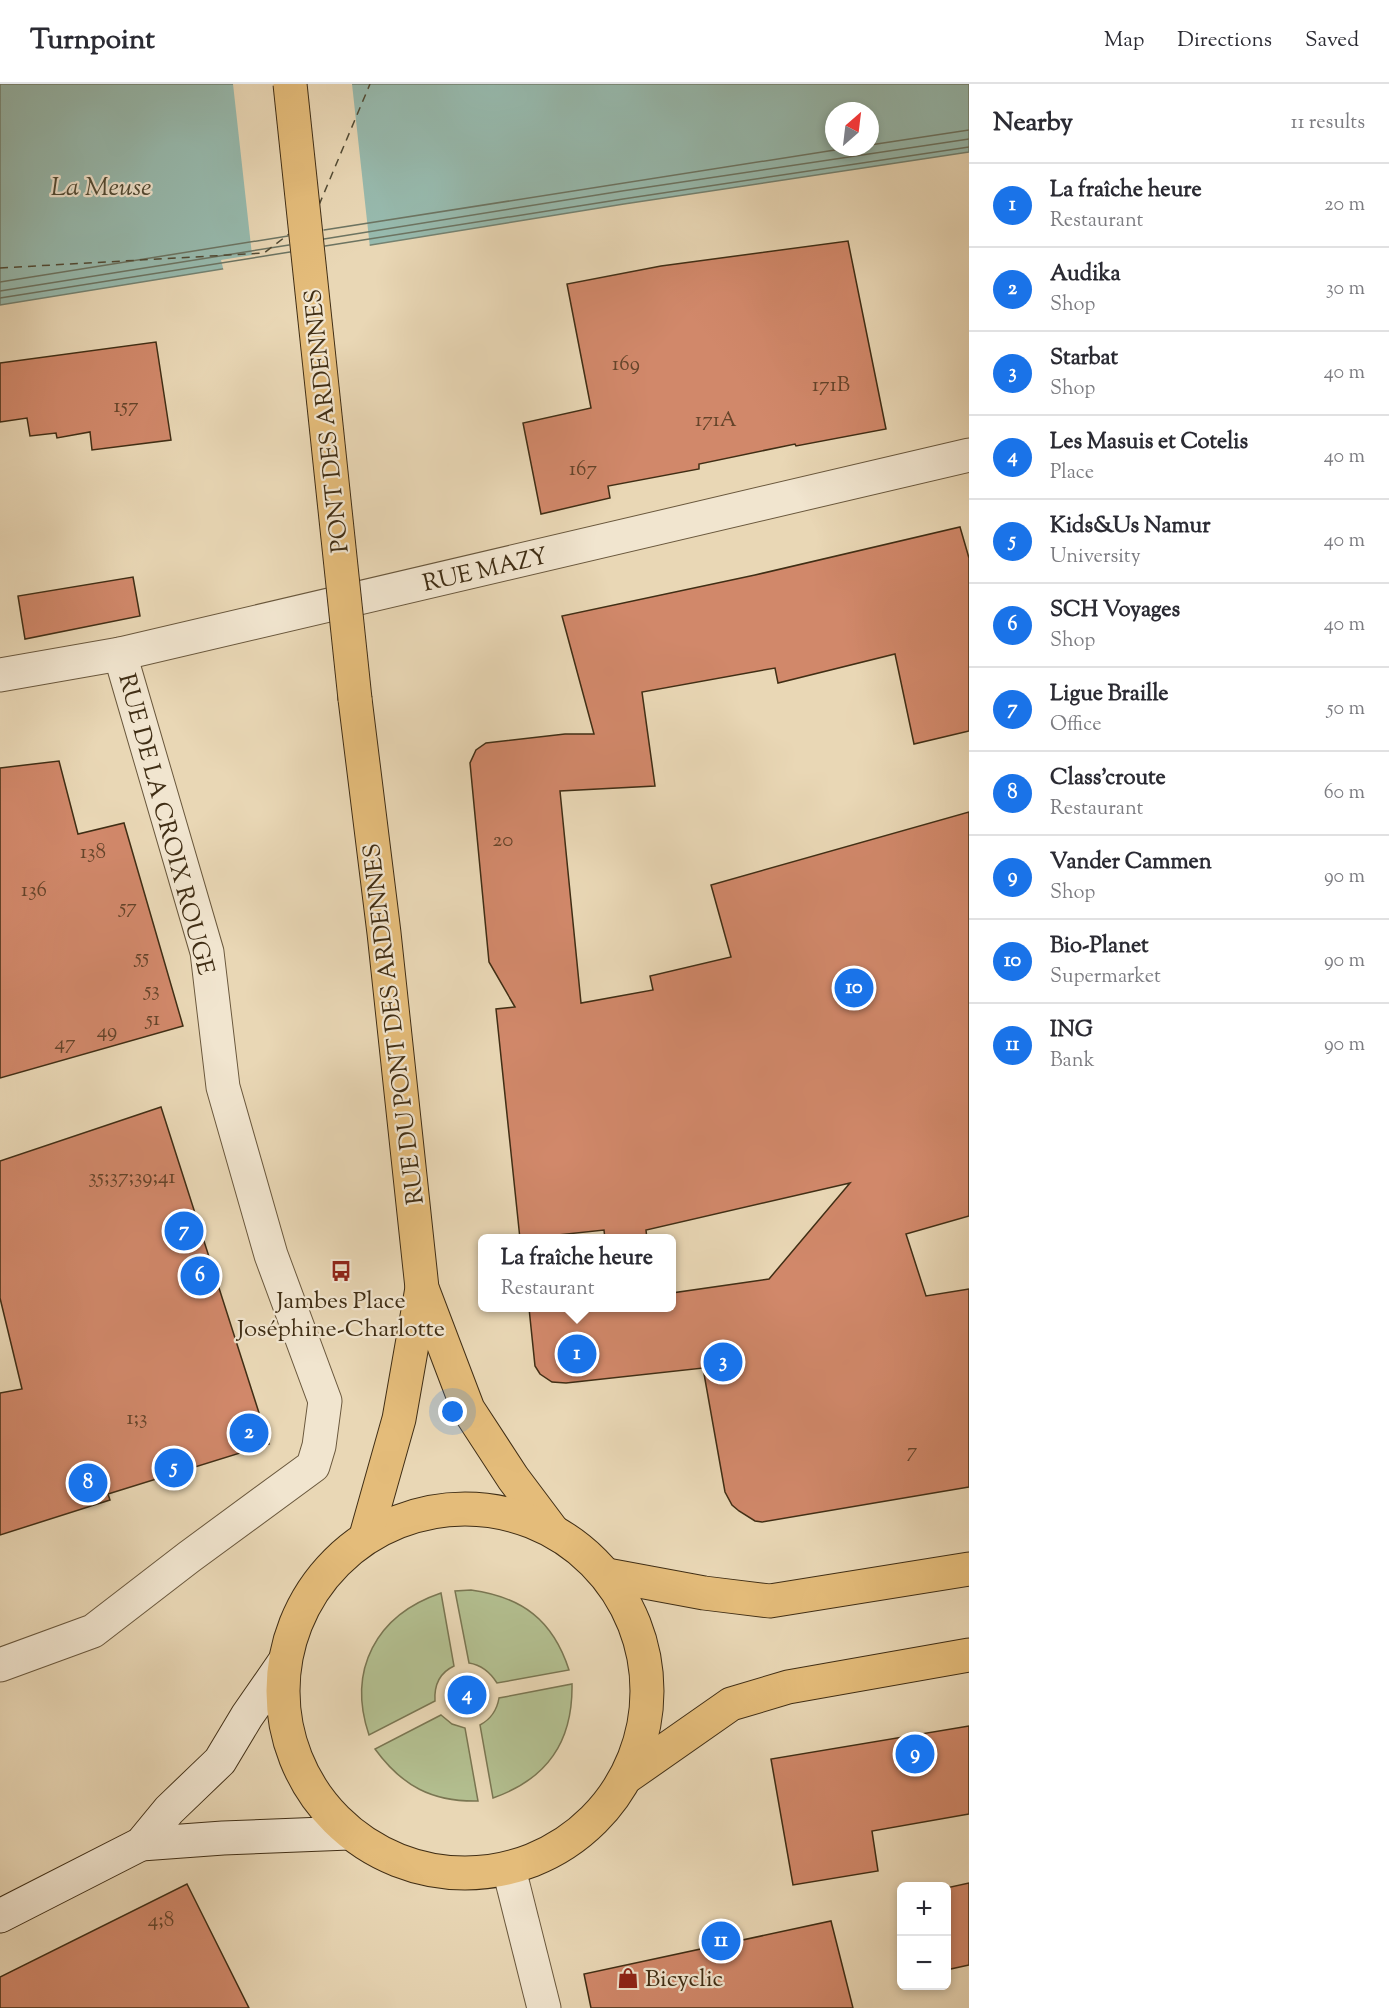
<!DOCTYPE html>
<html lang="en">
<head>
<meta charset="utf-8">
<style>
	body { margin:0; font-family:"Sorts Mill Goudy",serif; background:#f2f2f3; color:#2b2b33 }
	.controls { position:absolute; right:18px; bottom:18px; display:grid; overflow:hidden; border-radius:9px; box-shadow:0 3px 9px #0003 }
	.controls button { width:54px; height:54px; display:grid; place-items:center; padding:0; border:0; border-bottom:2px solid #e1e1e2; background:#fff; color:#2b2b33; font:30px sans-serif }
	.compass { position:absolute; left:825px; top:18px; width:54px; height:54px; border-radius:50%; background:#fff; box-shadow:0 3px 9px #0003; rotate:28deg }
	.you { position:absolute; left:453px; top:1328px; width:21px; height:21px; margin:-15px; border:4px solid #fff; border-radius:50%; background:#1a73e8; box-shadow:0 0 0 9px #1a73e833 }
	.badge { display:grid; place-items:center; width:39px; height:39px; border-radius:50%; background:#1a73e8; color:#fff; font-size:20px; font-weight:700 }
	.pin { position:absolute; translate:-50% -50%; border:3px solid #fff; box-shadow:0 2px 6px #0006 }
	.popup { position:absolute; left:478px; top:1150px; width:198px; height:78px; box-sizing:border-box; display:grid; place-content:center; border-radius:9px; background:#fff; filter:drop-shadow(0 2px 4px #0005); font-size:20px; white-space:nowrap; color:#7c7c81 }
	.popup b { font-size:22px; color:#2b2b33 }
	.popup::after { content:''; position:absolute; left:50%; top:100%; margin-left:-12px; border:12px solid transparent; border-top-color:#fff }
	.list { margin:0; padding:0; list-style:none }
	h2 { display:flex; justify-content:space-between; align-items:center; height:78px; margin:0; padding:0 24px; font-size:26px }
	h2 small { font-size:20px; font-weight:400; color:#7c7c81 }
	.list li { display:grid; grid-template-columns:39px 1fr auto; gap:18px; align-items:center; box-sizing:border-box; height:84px; padding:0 24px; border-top:2px solid #e1e1e2 }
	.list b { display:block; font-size:22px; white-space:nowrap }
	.list p { margin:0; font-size:20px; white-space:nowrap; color:#7c7c81 }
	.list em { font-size:20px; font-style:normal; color:#7c7c81 }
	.map { position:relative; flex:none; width:969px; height:1924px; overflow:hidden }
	header { display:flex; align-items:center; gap:36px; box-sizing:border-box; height:84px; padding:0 30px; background:#fff; border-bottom:2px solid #e1e1e2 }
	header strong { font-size:28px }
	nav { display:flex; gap:33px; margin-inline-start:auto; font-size:21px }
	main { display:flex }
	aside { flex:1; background:#fff }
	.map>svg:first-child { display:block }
</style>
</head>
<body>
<header>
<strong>Turnpoint</strong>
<nav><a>Map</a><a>Directions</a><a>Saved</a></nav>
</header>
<main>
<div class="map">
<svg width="969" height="1924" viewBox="0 0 969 1924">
	<rect width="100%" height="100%" fill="#e9d7b5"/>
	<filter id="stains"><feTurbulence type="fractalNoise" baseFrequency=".00333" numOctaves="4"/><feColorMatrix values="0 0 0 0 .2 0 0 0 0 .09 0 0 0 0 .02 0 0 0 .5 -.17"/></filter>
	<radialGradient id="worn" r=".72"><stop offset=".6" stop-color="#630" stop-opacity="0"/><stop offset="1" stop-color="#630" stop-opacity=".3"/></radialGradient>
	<g fill="#b3bf90" stroke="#7a7652" stroke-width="1.5">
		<path d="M 471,1506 C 522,1513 553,1536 569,1586 L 497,1599 C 490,1588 482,1581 469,1579 L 455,1507 Z"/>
		<path d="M 441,1509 L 454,1582 C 439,1589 434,1601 435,1617 L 369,1651 C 347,1586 376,1531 441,1509 Z"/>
		<path d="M 572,1600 C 573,1658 547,1695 493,1714 L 480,1641 C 491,1635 497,1626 499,1614 Z"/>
		<path d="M 441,1631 L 452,1640 L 465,1644 L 478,1717 C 432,1718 402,1702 375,1665 Z"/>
	</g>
	<path fill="#97baae" stroke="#748271" stroke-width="1.5" fill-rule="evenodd" d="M 0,0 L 969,0 L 969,68 L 624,120 L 0,221 ZM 834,27 L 870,27 L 870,63 L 834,63 Z"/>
	<polygon fill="#e9d7b5" points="233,0 352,0 370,164 224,188 221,176 252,171"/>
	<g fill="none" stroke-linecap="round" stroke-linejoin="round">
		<g stroke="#6c7462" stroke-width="1.5">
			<polyline points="870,61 969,46"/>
			<polyline points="324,146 854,63"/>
			<polyline points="324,155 622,107 969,55"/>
			<polyline points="325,162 623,115 969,63"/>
			<polyline points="0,198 288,152"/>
			<polyline points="0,207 289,161"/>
			<polyline points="0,214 290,168"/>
		</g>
		<g stroke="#514a34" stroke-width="1.5" stroke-dasharray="8 6" stroke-linecap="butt">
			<polyline points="319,121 370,0"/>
			<polyline points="0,184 264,169 289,150"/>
		</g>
	</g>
	<g fill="#d1886a" stroke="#402e15" stroke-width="1.5">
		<polygon points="848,157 886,345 796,362 795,360 699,380 699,385 608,402 610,414 541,430 523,339 591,324 567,200 661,182"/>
		<polygon points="156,258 171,356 92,366 90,348 57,354 56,349 30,352 27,334 0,338 0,279"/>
		<polygon points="960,443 969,474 969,647 914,660 895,570 778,599 775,584 642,608 655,702 560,707 581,919 653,906 650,892 731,873 711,801 969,728 969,1132 906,1150 926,1212 969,1205 969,1403 762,1438 755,1437 739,1427 732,1421 725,1408 703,1284 566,1299 552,1298 540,1290 535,1282 529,1224 672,1224 672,1209 769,1195 850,1099 646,1146 647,1155 605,1155 604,1146 520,1155 496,925 515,923 489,878 470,679 476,666 486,659 565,650 594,650 562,532 755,491"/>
		<polygon points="133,493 140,532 25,555 18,512"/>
		<polygon points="59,677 78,750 124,739 183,942 0,994 0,684"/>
		<polygon points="161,1023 269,1360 108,1410 110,1416 0,1451 0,1309 22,1305 0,1214 0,1077"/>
		<polygon points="969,1642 969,1730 872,1747 878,1787 793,1801 771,1675"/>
		<polygon points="969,1799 969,1881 946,1886 946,1804"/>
		<polygon points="187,1800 249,1924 0,1924 0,1893"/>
		<polygon points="831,1837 853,1924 591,1924 584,1890"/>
	</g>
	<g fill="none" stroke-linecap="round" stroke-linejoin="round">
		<defs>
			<g id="street">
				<polyline points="0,591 120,570 969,371"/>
				<polyline points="0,1581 93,1547 189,1473 313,1382 319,1362 325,1317 271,1171 223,1003 207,868 120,570"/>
				<polyline points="509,1785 544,1924"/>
			</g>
			<g id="secondary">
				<polyline points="141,1760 223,1754 349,1749"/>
				<polyline points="0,1832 141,1760 169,1726 220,1677 247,1632 283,1580"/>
			</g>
			<g id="primary">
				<polyline points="355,615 384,849 422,1204 468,1325 513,1394 552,1446"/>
				<circle cx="465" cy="1607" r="182"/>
				<polyline points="366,1452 399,1335 422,1204"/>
				<polyline points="607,1491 704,1509 770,1517 969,1485"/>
				<polyline points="628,1692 731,1620 788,1603 969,1571"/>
			</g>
		</defs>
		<use href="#street" stroke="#6a583d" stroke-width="35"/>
		<use href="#secondary" stroke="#402e15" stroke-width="35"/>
		<use href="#primary" stroke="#402e15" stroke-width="35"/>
		<use href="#street" stroke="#f1e5cf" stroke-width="33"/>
		<use href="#secondary" stroke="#f1e5cf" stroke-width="33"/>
		<use href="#primary" stroke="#e4bc7a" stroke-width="33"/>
		<defs>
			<polyline id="primary-bridge" points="290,0 355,615"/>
		</defs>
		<use href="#primary-bridge" stroke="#402e15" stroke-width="35" stroke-linecap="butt"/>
		<use href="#primary-bridge" stroke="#e4bc7a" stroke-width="33"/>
	</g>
	<defs>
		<symbol id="bus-bare" viewBox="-9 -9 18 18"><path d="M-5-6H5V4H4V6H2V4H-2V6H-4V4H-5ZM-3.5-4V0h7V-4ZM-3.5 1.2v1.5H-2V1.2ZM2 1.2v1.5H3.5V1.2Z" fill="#8f2418" stroke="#f1e5cf" stroke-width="2.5" paint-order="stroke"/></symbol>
		<symbol id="shop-bare" viewBox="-9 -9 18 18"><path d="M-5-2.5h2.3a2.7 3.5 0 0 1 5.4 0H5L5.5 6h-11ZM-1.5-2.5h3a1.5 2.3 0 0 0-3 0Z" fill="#8f2418" stroke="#f1e5cf" stroke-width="2.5" paint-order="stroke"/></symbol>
	</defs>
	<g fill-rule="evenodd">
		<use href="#bus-bare" x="326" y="1172" width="30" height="30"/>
		<use href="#shop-bare" x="613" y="1879" width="30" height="30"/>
	</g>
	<g text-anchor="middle" stroke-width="4.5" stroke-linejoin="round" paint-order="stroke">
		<g font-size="21" fill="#64442a">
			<text x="626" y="286">169</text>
			<text x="831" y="307">171B</text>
			<text x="126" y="328">157</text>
			<text x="716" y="342">171A</text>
			<text x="583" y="391">167</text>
			<text x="503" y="762">20</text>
			<text x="93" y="774">138</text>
			<text x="34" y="812">136</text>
			<text x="128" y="829">57</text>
			<text x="142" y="879">55</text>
			<text x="152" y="912">53</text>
			<text x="153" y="941">51</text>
			<text x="107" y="953">49</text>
			<text x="65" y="965">47</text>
			<text x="132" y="1099">35;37;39;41</text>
			<text x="137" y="1340">1;3</text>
			<text x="912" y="1373">7</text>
			<text x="161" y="1842">4;8</text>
		</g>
		<g font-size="24" fill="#402e15" stroke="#f1e5cf">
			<text transform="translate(326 337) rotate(-96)" y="8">PONT DES ARDENNES</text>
			<text transform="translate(485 485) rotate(-13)" y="8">RUE MAZY</text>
			<text transform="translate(167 740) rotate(75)" y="8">RUE DE LA CROIX ROUGE</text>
			<text transform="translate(393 940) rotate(-97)" y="8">RUE DU PONT DES ARDENNES</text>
		</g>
		<g font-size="24" fill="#402e15" stroke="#f1e5cf">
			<text x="341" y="1224">Jambes Place<tspan x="341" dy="28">Joséphine-Charlotte</tspan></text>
			<text x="645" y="1902" text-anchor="start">Bicyclic</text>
		</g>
		<g font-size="26" font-style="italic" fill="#514a34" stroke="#f1e5cf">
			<text x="101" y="111">La Meuse</text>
		</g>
	</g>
	<rect width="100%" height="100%" filter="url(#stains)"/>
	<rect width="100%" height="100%" fill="url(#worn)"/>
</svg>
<div class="controls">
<button>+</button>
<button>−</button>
</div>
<svg class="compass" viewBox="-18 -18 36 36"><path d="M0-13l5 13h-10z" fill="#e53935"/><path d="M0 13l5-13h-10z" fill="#7c7c81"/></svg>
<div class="you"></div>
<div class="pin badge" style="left:577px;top:1270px">1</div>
<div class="popup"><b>La fraîche heure</b>Restaurant</div>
<div class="pin badge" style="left:249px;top:1349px">2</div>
<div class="pin badge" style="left:723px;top:1278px">3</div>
<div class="pin badge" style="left:467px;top:1611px">4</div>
<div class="pin badge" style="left:174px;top:1384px">5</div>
<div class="pin badge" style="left:200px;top:1192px">6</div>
<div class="pin badge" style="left:184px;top:1147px">7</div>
<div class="pin badge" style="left:88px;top:1399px">8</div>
<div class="pin badge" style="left:915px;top:1670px">9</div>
<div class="pin badge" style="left:854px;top:904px">10</div>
<div class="pin badge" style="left:721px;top:1857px">11</div>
</div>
<aside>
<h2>Nearby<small>11 results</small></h2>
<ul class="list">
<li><span class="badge">1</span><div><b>La fraîche heure</b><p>Restaurant</p></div><em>20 m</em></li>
<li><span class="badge">2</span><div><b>Audika</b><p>Shop</p></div><em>30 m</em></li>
<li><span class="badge">3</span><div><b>Starbat</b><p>Shop</p></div><em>40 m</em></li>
<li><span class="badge">4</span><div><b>Les Masuis et Cotelis</b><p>Place</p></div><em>40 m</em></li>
<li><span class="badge">5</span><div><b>Kids&amp;Us Namur</b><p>University</p></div><em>40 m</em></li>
<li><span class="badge">6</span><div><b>SCH Voyages</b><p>Shop</p></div><em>40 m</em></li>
<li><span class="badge">7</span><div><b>Ligue Braille</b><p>Office</p></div><em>50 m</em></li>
<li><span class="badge">8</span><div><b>Class'croute</b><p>Restaurant</p></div><em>60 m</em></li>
<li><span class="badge">9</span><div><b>Vander Cammen</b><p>Shop</p></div><em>90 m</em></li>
<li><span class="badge">10</span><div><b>Bio-Planet</b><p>Supermarket</p></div><em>90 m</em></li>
<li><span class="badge">11</span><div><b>ING</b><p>Bank</p></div><em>90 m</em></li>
</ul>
</aside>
</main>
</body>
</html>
